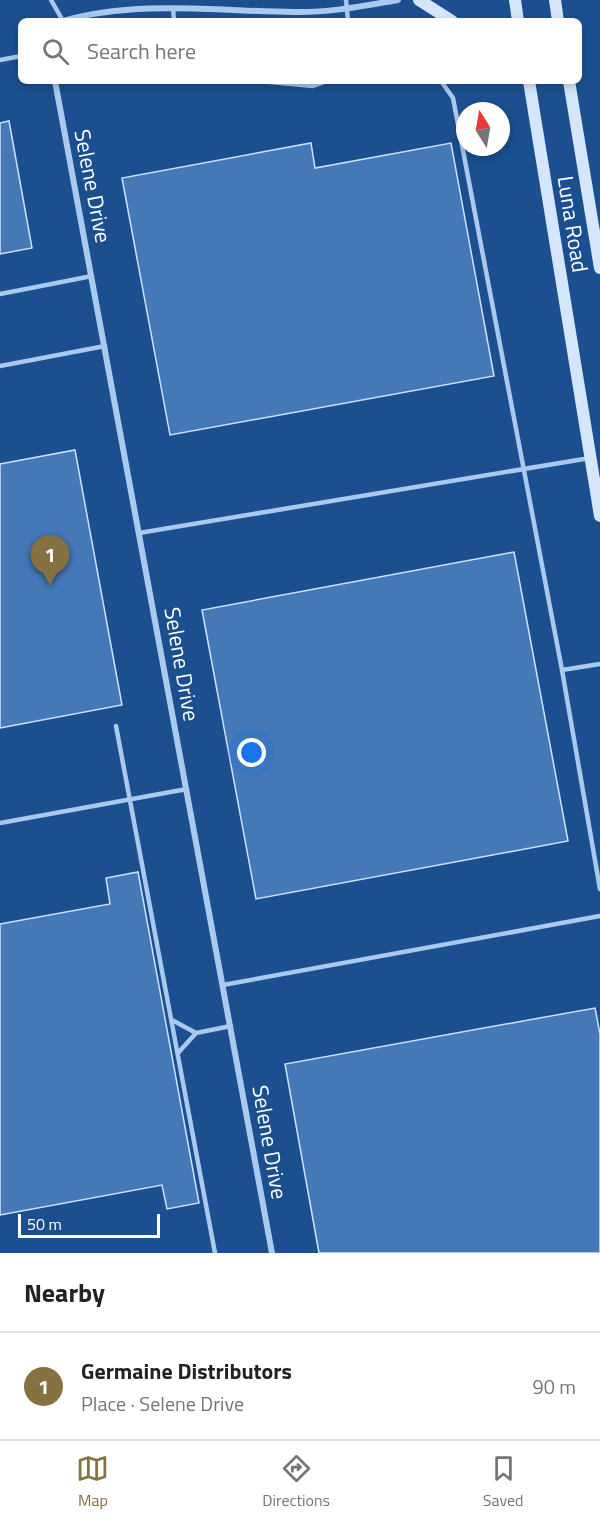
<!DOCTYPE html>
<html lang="en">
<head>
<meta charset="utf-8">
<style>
	body { margin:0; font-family:"Titillium Web",sans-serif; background:#f2f2f2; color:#222 }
	.compass { position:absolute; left:456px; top:102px; width:54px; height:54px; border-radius:50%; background:#fff; box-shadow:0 3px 9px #0003; rotate:349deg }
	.scale { position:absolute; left:18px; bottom:15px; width:142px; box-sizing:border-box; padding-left:6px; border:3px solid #fff; border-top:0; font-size:16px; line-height:21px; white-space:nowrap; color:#fff; -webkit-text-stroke:4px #1b4f8f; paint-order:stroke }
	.you { position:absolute; left:252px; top:753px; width:21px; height:21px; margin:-15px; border:4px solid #fff; border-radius:50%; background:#1a73e8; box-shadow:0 0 0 9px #1a73e833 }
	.badge { display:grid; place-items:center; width:39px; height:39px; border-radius:50%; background:#857141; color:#fff; font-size:20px; font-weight:700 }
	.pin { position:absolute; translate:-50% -50px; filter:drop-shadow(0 2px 3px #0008) }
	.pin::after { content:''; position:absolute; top:32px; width:21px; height:18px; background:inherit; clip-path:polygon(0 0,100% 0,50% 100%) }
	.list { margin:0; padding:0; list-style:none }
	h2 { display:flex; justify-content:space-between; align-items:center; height:78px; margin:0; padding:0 24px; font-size:26px }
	h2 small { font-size:20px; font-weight:400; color:#767676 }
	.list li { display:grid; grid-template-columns:39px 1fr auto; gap:18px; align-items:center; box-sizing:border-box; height:108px; padding:0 24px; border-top:2px solid #e0e0e0 }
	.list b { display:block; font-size:22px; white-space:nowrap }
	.list p { margin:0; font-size:20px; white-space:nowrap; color:#767676 }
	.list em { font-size:20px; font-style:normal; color:#767676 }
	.icon { flex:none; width:33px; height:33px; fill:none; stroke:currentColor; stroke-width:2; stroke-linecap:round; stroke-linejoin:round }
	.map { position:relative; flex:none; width:600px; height:1253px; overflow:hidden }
	.search { position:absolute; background:#fff; box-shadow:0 3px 9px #0003; left:18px; right:18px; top:18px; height:66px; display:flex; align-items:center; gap:15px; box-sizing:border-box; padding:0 21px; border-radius:9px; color:#767676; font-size:22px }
	.sheet { height:186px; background:#fff }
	nav { display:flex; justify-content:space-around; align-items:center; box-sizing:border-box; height:84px; border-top:2px solid #e0e0e0; background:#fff; font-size:16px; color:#767676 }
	nav a { display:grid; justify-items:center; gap:3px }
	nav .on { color:#857141 }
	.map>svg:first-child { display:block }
</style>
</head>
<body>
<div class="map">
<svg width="600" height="1253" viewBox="0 0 600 1253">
	<rect width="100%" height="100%" fill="#1b4f8f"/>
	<g fill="#4478b7" stroke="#cfe3fa" stroke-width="1.5">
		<polygon points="9,121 32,248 0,254 0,123"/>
		<polygon points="311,143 315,168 451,143 494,376 170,435 122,178"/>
		<polygon points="75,450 122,705 0,728 0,464"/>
		<polygon points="514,552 568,841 256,899 202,610"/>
		<polygon points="138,872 199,1203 167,1209 162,1185 0,1215 0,924 110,904 106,878"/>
		<polygon points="595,1008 600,1034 600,1253 319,1253 285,1064"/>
	</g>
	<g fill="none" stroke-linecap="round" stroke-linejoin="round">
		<g stroke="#a9c9ee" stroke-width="4.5">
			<polyline points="51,0 63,21"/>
			<polyline points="346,0 348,21"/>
			<polyline points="173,8 174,21"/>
			<polyline points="0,60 21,56"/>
			<polyline points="260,81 313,86 327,81"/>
			<polyline points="441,81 453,98 562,670 600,889"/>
			<polyline points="0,294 92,276"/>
			<polyline points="0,366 105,346"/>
			<polyline points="139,533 590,458"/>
			<polyline points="562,670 600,664"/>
			<polyline points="116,726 215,1253"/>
			<polyline points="0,823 187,789"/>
			<polyline points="223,985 600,916"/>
			<polyline points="172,1020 196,1033"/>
			<polyline points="178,1053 196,1033 231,1026"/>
		</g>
		<g stroke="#a9c9ee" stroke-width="6">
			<path d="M 63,21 C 136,0 217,11 293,12 C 328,13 363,6 398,0"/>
			<polyline points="55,81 272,1253"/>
		</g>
		<g stroke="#d6e6fa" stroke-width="12">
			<polyline points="419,0 452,21"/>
			<polyline points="515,0 518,21"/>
			<polyline points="555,0 558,21"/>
			<polyline points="529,81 600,516"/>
			<polyline points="569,81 600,268"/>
		</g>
	</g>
	<g text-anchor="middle" stroke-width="6" stroke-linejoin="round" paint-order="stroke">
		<g font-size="22" fill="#fff" stroke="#1b4f8f">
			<text transform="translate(93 186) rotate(79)" y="8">Selene Drive</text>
			<text transform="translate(573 224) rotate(81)" y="8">Luna Road</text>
			<text transform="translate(182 664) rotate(80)" y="8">Selene Drive</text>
			<text transform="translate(270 1142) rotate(80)" y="8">Selene Drive</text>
		</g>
	</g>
</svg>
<svg class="compass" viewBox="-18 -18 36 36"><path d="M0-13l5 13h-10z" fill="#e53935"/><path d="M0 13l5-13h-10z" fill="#767676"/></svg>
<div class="scale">50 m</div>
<div class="you"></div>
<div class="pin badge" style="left:50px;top:585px">1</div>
<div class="search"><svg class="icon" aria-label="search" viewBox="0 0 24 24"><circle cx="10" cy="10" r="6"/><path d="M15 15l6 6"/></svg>Search here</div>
</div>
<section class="sheet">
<h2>Nearby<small></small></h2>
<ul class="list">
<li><span class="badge">1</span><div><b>Germaine Distributors</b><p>Place · Selene Drive</p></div><em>90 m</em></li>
</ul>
</section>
<nav>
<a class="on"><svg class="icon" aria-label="map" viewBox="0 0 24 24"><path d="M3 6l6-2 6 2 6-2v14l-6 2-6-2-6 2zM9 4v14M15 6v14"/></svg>Map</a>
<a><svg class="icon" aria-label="directions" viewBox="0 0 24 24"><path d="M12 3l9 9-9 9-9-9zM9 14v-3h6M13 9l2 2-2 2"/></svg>Directions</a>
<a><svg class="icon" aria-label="saved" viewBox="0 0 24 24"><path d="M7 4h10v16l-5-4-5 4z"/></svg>Saved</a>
</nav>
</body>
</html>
